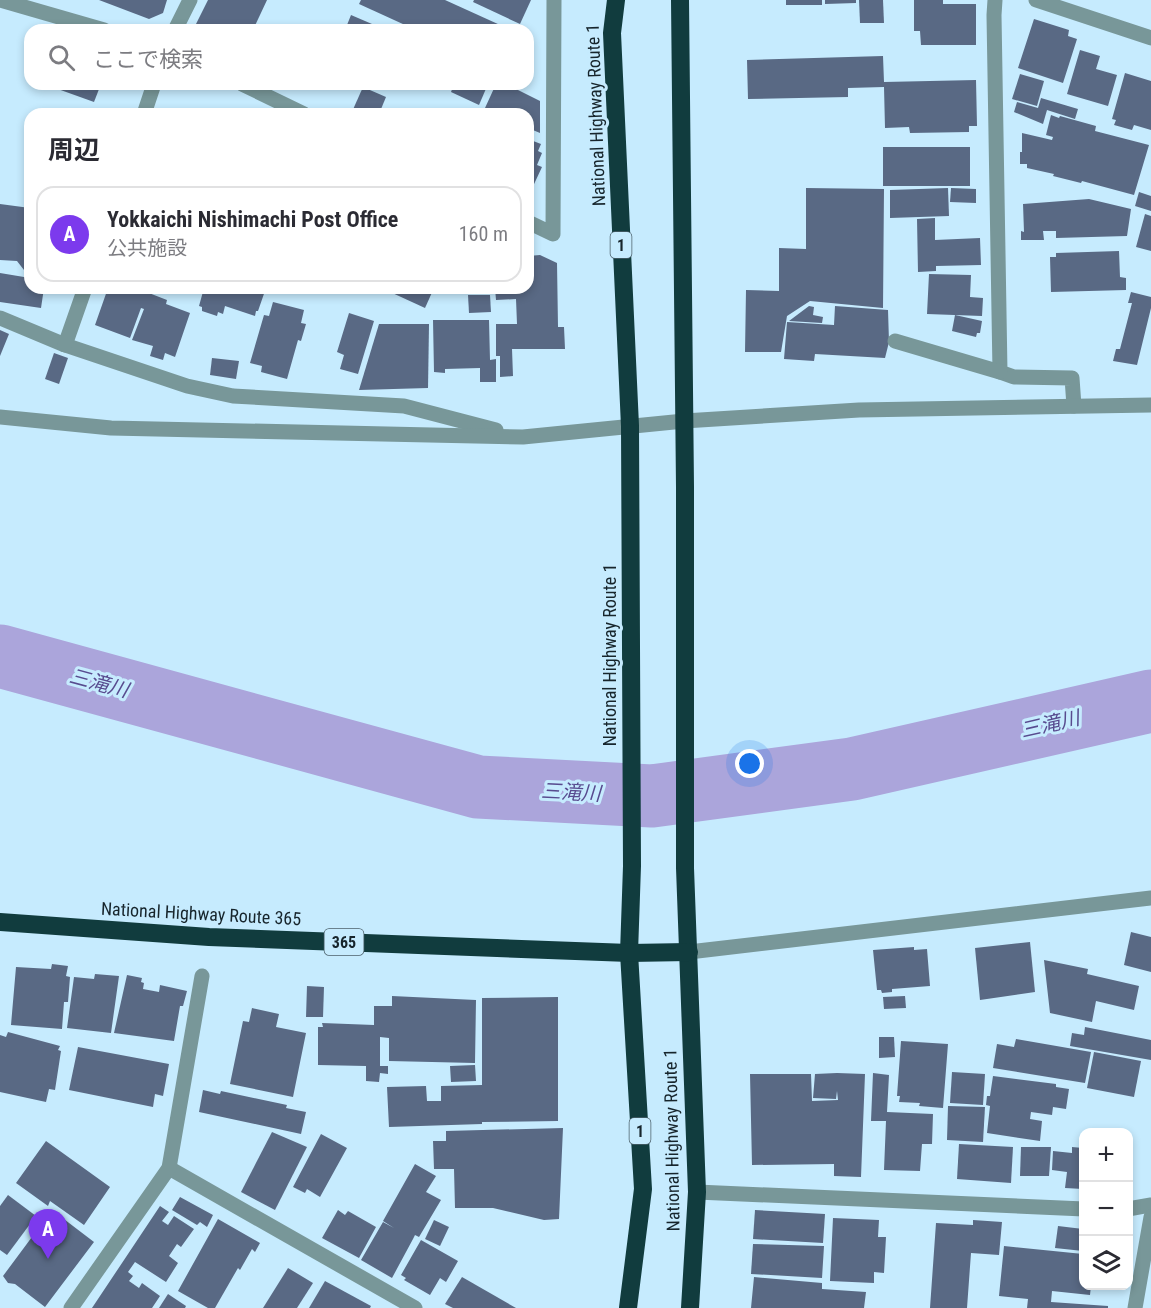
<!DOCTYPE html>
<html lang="ja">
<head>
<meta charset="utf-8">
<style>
	body { margin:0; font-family:"Roboto Condensed","Noto Sans JP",sans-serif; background:#f2f2f3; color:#2b2b33 }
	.controls { position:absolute; right:18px; bottom:18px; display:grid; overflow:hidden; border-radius:12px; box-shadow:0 3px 9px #0003 }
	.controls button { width:54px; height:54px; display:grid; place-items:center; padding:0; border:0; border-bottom:2px solid #e1e1e2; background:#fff; color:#2b2b33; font:30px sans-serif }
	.you { position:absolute; left:750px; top:764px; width:21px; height:21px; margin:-15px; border:4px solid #fff; border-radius:50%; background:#1a73e8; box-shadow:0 0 0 9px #1a73e833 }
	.badge { display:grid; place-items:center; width:39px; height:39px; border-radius:50%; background:#7c3aed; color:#fff; font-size:20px; font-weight:700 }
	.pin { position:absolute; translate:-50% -50px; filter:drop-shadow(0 2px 3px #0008) }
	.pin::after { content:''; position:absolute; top:32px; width:21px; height:18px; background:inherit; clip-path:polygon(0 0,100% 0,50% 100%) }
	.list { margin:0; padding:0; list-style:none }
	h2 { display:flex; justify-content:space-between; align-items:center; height:78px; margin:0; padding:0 24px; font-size:26px }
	h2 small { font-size:20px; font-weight:400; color:#7c7c81 }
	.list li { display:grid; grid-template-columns:39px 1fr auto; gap:18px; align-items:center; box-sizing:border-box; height:96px; margin:0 12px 12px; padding:0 12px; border:2px solid #e1e1e2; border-radius:18px }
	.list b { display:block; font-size:22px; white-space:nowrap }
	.list p { margin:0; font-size:20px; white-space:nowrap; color:#7c7c81 }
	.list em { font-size:20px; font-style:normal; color:#7c7c81 }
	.icon { flex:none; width:33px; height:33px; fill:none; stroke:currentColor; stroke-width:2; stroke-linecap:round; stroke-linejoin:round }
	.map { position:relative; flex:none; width:1151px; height:1308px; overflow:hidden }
	.search { position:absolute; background:#fff; box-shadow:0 3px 9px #0003; left:24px; top:24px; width:510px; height:66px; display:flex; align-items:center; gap:15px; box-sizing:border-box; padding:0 21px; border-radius:18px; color:#7c7c81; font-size:22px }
	.panel { position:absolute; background:#fff; box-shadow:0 3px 9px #0003; left:24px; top:108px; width:510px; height:186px; border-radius:18px }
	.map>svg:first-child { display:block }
</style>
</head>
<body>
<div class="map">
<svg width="1151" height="1308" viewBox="0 0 1151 1308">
	<rect width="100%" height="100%" fill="#c6ebfe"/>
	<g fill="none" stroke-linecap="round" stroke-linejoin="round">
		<polyline stroke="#aba5db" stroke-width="63" points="0,656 478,787 652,796 852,769 1151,701"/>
	</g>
	<g fill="#596984">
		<polygon points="99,0 167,0 163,13 149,19"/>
		<polygon points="208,0 267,0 253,30 197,30 195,26"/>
		<polygon points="361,0 445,0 511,30 416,30 359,4"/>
		<polygon points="474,0 531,0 520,24 473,2"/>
		<rect x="786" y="0" width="36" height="5"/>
		<polygon points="825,0 856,0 856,3 825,4"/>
		<polygon points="859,0 883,0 884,23 860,23"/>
		<polygon points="914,0 943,0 943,4 976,4 976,45 921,45 920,31 914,31"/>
		<polygon points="351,15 386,30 345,30"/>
		<polygon points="1034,19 1069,30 1068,36 1077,39 1063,83 1018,68"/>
		<polygon points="1080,50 1100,56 1096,69 1117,75 1108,106 1067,94"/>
		<polygon points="883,56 884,82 976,80 977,126 969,126 969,132 910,133 909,127 885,128 884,87 848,88 848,97 748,99 747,60"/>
		<polygon points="1125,73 1151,81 1151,130 1134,125 1132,130 1114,125 1116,120 1112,119"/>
		<polygon points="1020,74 1044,81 1037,106 1012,99"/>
		<polygon points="57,84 101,84 94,102 55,88"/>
		<polygon points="454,84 488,84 479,105 451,92"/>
		<polygon points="496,84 506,84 540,101 540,133 528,128 528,114 498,114 485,108"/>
		<polygon points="363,87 386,97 379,114 351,114"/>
		<polygon points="1041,98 1078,109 1075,119 1047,110 1043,124 1014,112 1017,102 1038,108"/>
		<polygon points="1051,115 1059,118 1060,116 1096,126 1095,131 1149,145 1134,195 1082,181 1081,183 1053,176 1054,174 1027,168 1027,164 1020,164 1020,152 1022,152 1022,133 1052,140 1053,137 1046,135"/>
		<polygon points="528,139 541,144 538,151 542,153 537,165 542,167 528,197"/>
		<rect x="883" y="147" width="87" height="39"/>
		<polygon points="806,188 884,189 883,308 810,301 787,316 781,352 745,352 746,290 779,291 779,248 806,249"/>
		<polygon points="948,188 949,216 890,218 890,190"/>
		<polygon points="951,188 976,189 976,203 950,202"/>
		<polygon points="1139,192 1151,196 1151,211 1135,206"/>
		<polygon points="1089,199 1131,209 1127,236 1056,238 1056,231 1043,231 1044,240 1021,240 1021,231 1024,232 1023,204"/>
		<polygon points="0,204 30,208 30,265 24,270 17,261 0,260"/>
		<polygon points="1145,214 1151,216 1151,251 1136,247"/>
		<polygon points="935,218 935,240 980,238 981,265 936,266 936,271 918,272 917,219"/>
		<polygon points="1119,251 1120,277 1126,278 1126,290 1051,292 1050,257 1056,257 1056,253"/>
		<polygon points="540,255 557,263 558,327 564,327 565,349 512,349 513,376 500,377 500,356 496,356 496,324 517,324 516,299 496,300 495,288 528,288 528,256"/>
		<polygon points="0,273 30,278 30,288 44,288 41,308 0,302"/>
		<polygon points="929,274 971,275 970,297 983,298 982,316 927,314"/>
		<polygon points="108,288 136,288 167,300 166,304 190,313 175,357 165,353 163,360 150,356 153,346 132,340 144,309 141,308 130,338 95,325"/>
		<polygon points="204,288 266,288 258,311 256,311 255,316 225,306 223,314 218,312 217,316 202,311 202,307 199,306"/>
		<polygon points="389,288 434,288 425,308 388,291"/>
		<polygon points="1131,292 1151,297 1151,308 1137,365 1113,361 1116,349 1120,349 1132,303 1128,303"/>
		<polygon points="468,295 490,295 491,312 469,313"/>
		<polygon points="273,302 304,310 301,323 306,324 301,341 298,340 287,379 261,372 262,366 250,363 264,315 269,316"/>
		<polygon points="809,306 814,307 813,315 823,317 822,323 789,321"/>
		<polygon points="835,306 888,310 889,342 885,358 815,354 814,361 784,359 787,322 834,325"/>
		<polygon points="349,313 374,321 358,374 340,369 344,355 337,352"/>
		<polygon points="955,315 982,321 980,333 977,333 976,337 952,331"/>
		<polygon points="433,320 489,320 490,360 496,359 496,382 480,382 480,368 445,369 445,373 434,372"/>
		<polygon points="379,324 429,324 428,388 359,390"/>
		<polygon points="0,330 9,334 0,356"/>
		<polygon points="54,353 68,358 59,384 45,379"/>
		<polygon points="212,358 239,361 236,379 210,375"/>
		<polygon points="1131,932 1151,937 1151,972 1124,965"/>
		<polygon points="1030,942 1035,992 980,1000 975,948"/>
		<polygon points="914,947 914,950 927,949 930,986 892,989 892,992 882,993 881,990 877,990 873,950"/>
		<polygon points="1044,960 1088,969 1087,974 1139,986 1134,1010 1096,1001 1092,1022 1050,1013"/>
		<polygon points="52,964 68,966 66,976 70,977 68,1002 64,1002 62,1029 11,1025 16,967 51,969"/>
		<polygon points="95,974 119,976 111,1033 67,1028 74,977 94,979"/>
		<polygon points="127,975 142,978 141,982 144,983 143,989 159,992 160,985 187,991 183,1006 180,1006 174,1041 114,1033"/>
		<polygon points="307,986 324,987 323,1017 306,1017"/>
		<polygon points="392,996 476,1000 475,1063 389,1061 389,1038 380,1037 380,1066 388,1066 388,1074 380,1073 379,1082 366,1081 366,1066 318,1065 318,1027 323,1027 322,1023 374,1025 374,1006 392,1006"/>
		<polygon points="905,996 906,1008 884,1009 883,997"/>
		<polygon points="558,997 558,1121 482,1122 482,1124 389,1127 387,1087 426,1086 427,1101 441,1101 441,1086 482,1085 482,998"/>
		<polygon points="252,1008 279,1014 276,1027 306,1033 293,1097 230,1084 243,1021 249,1022"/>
		<polygon points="1085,1027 1151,1040 1151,1060 1070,1046 1072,1033 1084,1035"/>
		<polygon points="8,1032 60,1046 58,1050 61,1051 55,1090 49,1089 46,1102 0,1092 0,1035 6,1037"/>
		<polygon points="879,1037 894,1037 895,1057 879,1058"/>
		<polygon points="1016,1039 1091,1052 1085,1083 993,1068 997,1044 1014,1047"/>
		<polygon points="901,1041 948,1044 943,1108 919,1106 920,1103 899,1102 900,1096 897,1096"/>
		<polygon points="78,1047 169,1064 163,1096 155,1094 153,1107 69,1090"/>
		<polygon points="1094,1052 1141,1061 1134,1097 1087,1088"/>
		<polygon points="475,1065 476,1081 451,1082 450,1066"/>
		<polygon points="952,1072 985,1074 983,1105 950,1103"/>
		<polygon points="837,1073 865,1074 861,1177 834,1176 834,1164 752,1165 750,1074 811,1074 812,1101 838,1100 837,1091 836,1099 813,1098 815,1074"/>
		<polygon points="873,1073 889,1075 887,1112 933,1114 932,1144 922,1144 920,1171 884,1170 886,1121 871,1121"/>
		<polygon points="993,1076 1056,1084 1056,1087 1069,1089 1066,1109 1053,1107 1052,1115 1031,1112 1030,1119 1042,1121 1040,1141 987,1133 990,1106 986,1105 987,1096 990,1096"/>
		<polygon points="203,1090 220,1094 221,1091 287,1105 286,1108 306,1112 301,1134 199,1112"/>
		<polygon points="948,1106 985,1107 983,1142 947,1140"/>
		<polygon points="563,1128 559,1219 544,1220 493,1208 455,1208 454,1169 434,1169 433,1141 446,1141 446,1131"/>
		<polygon points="272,1132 307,1147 275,1210 241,1192"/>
		<polygon points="321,1134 347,1148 320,1197 307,1189 305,1193 293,1187"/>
		<polygon points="46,1141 110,1187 84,1225 50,1201 48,1206 16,1183"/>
		<polygon points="959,1144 1013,1147 1011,1183 957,1179"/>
		<polygon points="1021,1147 1051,1147 1049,1176 1020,1176"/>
		<polygon points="1072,1147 1083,1148 1083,1189 1065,1188 1067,1172 1052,1170 1053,1151 1072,1153"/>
		<polygon points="415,1164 436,1176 426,1192 441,1200 419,1237 415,1235 413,1239 392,1278 361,1260 383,1222 394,1228 383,1221"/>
		<polygon points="8,1195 36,1216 7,1255 0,1250 0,1206"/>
		<polygon points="180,1197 213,1215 207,1227 200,1222 197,1225 172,1210"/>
		<polygon points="160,1206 169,1212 162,1221 168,1225 174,1216 194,1229 181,1247 177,1244 169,1256 178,1263 166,1282 135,1262 128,1272 133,1276 129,1281 139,1288 142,1283 160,1296 152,1308 92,1308"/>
		<polygon points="52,1210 94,1242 45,1307 15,1284 8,1283 3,1276"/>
		<polygon points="338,1210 345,1215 348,1211 376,1227 359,1258 322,1238"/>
		<polygon points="755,1210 825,1214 823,1243 753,1239"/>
		<polygon points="833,1218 879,1220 878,1237 886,1237 884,1273 874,1272 874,1283 830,1281"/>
		<polygon points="218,1219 260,1243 255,1252 252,1249 240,1270 238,1268 215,1308 208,1308 178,1291"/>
		<polygon points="434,1220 449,1227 440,1246 425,1239"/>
		<polygon points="973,1220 1002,1222 999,1255 971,1253 967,1308 930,1308 936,1223 973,1225"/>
		<polygon points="1058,1226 1083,1229 1083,1251 1055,1248"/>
		<polygon points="421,1240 458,1261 446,1282 440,1278 430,1295 404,1280 406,1278 401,1275"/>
		<polygon points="753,1244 824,1246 822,1278 751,1274"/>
		<polygon points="1004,1246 1083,1254 1083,1286 1091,1286 1090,1295 1052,1291 1051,1302 1108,1306 1108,1308 1027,1308 1028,1299 999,1296"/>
		<polygon points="288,1268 313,1283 297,1308 263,1308"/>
		<polygon points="462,1277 516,1308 453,1308 445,1304"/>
		<polygon points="754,1277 822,1283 822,1289 866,1292 864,1308 751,1308"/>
		<polygon points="325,1281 371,1306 370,1308 309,1308"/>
		<polygon points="168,1294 186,1306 185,1308 159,1308"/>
	</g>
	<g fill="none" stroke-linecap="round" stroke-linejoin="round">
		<g stroke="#789799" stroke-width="15">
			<polyline points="0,0 104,30"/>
			<polyline points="995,0 994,15 1000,372 1014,377 1072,378 1074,406"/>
			<polyline points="1036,0 1151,38"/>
			<polyline points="175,30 190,0"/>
			<polyline points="242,84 304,114"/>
			<polyline points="144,114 154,84"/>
			<polyline points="528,222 553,234 554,0"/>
			<polyline points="0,318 65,345 187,386 233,396 404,406 496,430"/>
			<polyline points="895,341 1000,372"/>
			<polyline points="65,345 85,288"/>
			<polyline points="0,417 111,428 523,437 684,421 859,410 1151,405"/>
			<polyline points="689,952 1151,898"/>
			<polyline points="169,1168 415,1308"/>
			<polyline points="697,1192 1084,1209"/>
			<polyline points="1128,1209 1151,1205"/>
			<polyline points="71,1308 169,1168 202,976"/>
			<polyline points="1135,1308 1151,1217"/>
		</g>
		<g stroke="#113c3e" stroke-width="18">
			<polyline points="616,0 612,33 630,426 632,866 629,953 643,1189 628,1308"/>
			<polyline points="680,0 685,487 685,868 697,1192 690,1308"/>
			<polyline points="0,922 209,937 629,953 689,952"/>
		</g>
	</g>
	<g text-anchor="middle" stroke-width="6" stroke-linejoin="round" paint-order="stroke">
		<g fill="#c6ebfe" stroke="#4c606b" stroke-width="1.5">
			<rect x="610.5" y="232" width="21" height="26" rx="4.5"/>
			<rect x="324.5" y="929" width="39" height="26" rx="4.5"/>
			<rect x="629.5" y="1118" width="21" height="26" rx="4.5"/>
		</g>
		<g font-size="16" font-weight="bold" fill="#17252c">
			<text x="621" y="251">1</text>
			<text x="344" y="948">365</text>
			<text x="640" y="1137">1</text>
		</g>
		<g font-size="18" fill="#17252c" stroke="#c6ebfe">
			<text transform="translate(596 115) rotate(-92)" y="6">National Highway Route 1</text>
			<text transform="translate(610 655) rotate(-90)" y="6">National Highway Route 1</text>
			<text transform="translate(201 914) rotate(3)" y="6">National Highway Route 365</text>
			<text transform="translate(672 1140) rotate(-91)" y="6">National Highway Route 1</text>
		</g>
		<g font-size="20" font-style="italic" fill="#584b8f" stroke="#c6ebfe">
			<text transform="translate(99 683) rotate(15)" y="7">三滝川</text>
			<text transform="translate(1050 724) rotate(-13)" y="7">三滝川</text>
			<text transform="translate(571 792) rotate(3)" y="7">三滝川</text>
		</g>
	</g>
</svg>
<div class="controls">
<button>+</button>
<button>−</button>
<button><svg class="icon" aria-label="layers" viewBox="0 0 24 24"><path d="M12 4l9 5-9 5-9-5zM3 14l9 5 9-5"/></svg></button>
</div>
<div class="you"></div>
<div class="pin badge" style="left:48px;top:1259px">A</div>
<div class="search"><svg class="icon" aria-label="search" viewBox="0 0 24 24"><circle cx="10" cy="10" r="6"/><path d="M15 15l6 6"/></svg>ここで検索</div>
<section class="panel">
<h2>周辺<small></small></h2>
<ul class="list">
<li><span class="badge">A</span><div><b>Yokkaichi Nishimachi Post Office</b><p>公共施設</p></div><em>160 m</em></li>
</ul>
</section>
</div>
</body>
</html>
